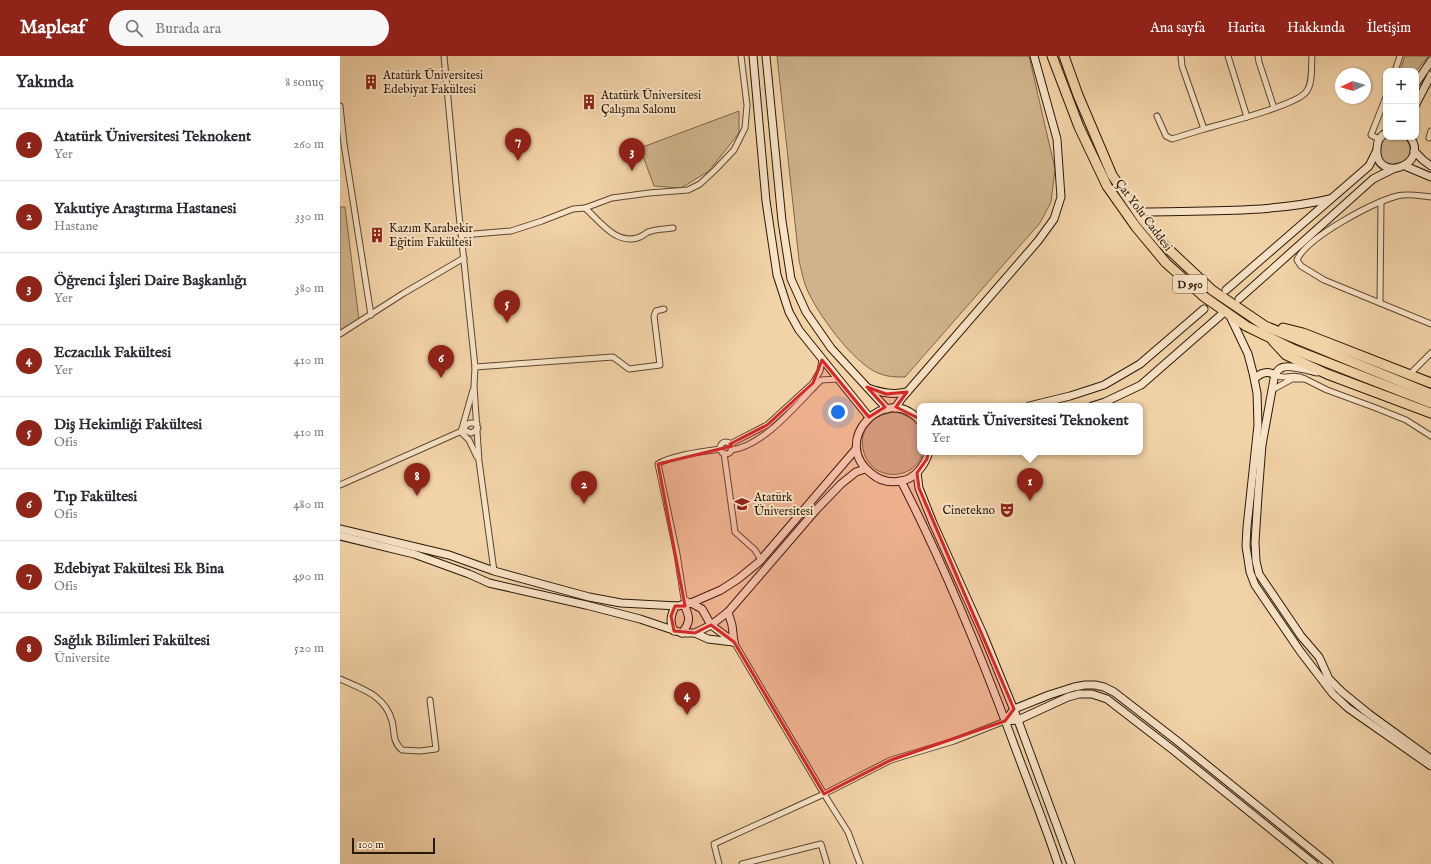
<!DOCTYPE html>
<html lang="tr">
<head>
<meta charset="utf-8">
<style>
	body { margin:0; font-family:"IM FELL English",serif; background:#f7f7f7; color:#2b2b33 }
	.controls { position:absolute; right:12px; top:12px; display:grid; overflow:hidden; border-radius:8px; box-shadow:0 1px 3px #0004 }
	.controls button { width:36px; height:36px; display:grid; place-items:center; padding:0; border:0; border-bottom:1px solid #e1e1e2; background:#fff; color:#2b2b33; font:20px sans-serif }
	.compass { position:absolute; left:995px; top:12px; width:36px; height:36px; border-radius:50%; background:#fff; box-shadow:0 1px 3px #0004; rotate:266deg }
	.scale { position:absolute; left:12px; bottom:10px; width:83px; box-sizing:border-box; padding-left:4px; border:2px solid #291907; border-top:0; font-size:11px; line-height:14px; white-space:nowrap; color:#291907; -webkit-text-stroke:3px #f7e2c6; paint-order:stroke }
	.you { position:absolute; left:498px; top:356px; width:14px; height:14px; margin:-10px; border:3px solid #fff; border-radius:50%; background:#1a73e8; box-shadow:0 0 0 6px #1a73e833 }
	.badge { display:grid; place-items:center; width:26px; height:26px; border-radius:50%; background:#8f2418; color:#fff; font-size:13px; font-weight:700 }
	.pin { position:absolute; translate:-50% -33px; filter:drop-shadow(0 1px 2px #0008) }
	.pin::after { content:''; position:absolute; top:21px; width:14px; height:12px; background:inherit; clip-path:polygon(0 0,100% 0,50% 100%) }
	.popup { position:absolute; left:577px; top:347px; width:226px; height:52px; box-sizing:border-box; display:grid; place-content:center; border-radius:8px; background:#fff; filter:drop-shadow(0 1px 3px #0005); font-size:13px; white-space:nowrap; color:#7c7c81 }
	.popup b { font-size:15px; color:#2b2b33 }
	.popup::after { content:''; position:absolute; left:50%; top:100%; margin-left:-8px; border:8px solid transparent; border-top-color:#fff }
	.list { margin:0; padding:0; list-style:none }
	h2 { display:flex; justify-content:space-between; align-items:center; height:52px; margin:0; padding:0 16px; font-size:17px }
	h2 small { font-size:13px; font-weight:400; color:#7c7c81 }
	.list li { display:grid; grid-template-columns:26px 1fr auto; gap:12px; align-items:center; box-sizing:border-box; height:72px; padding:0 16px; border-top:1px solid #e1e1e2 }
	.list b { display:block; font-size:15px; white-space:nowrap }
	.list p { margin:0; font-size:13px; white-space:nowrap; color:#7c7c81 }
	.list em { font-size:13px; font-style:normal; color:#7c7c81 }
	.icon { flex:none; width:22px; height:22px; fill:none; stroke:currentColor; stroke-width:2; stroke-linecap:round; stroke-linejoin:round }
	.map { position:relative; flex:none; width:1091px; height:808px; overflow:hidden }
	header { display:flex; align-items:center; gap:24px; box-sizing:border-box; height:56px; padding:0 20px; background:#8f2418; color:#fff }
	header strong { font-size:19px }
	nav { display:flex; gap:22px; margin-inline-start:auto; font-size:14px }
	.search { width:280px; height:36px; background:#f7f7f7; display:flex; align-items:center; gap:10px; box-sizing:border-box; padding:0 14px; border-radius:22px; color:#7c7c81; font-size:15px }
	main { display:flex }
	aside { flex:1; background:#fff }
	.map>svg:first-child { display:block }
</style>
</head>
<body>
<header>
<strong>Mapleaf</strong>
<div class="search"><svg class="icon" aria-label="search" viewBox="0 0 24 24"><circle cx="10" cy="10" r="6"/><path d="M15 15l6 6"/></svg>Burada ara</div>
<nav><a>Ana sayfa</a><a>Harita</a><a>Hakkında</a><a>İletişim</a></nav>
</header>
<main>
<aside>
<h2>Yakında<small>8 sonuç</small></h2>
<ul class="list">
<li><span class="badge">1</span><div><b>Atatürk Üniversitesi Teknokent</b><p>Yer</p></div><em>260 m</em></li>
<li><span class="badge">2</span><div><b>Yakutiye Araştırma Hastanesi</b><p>Hastane</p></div><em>330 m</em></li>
<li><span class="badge">3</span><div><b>Öğrenci İşleri Daire Başkanlığı</b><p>Yer</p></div><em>380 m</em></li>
<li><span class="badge">4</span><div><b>Eczacılık Fakültesi</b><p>Yer</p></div><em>410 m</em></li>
<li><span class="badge">5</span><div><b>Diş Hekimliği Fakültesi</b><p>Ofis</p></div><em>410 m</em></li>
<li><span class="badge">6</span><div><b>Tıp Fakültesi</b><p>Ofis</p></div><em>480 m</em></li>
<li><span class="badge">7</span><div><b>Edebiyat Fakültesi Ek Bina</b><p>Ofis</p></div><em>490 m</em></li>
<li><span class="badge">8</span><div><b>Sağlık Bilimleri Fakültesi</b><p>Üniversite</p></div><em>520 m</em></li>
</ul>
</aside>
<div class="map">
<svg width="1091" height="808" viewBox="0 0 1091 808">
	<rect width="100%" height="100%" fill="#f2d2a7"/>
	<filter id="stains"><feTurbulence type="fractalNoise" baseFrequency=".005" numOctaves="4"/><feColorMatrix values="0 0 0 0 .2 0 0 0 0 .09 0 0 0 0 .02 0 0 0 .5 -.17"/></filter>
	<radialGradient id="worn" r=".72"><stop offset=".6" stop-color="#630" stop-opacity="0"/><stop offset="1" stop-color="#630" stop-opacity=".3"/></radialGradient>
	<g fill="#d0b38c" stroke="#7c664a">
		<path d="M 437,0 L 689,0 L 715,113 L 711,146 L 700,167 L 565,321 C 556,321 547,321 538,317 C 513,307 476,256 466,231 C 463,223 461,213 459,204 Z"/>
		<polygon points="1065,0 1089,0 1076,15 1060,15"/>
		<polygon points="399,55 399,77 369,115 341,132 314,130 300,92"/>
		<path d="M 1046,81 L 1064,81 C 1081,97 1059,119 1042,104 C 1040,94 1037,87 1046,81 Z"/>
		<polygon points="0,151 5,151 19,264 0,276"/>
		<path d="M 555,356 C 566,359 573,362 580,371 L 580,396 L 583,396 C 580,406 573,414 563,417 C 520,429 502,362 555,356 Z"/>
	</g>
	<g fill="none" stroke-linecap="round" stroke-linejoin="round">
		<defs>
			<g id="street">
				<polyline points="104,0 117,139 135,311 134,330 139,405 154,515"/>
				<path d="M 841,0 L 842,10 L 864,73 C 882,68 957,49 966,36 C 973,28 971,11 972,0"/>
				<polyline points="888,0 907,61"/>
				<polyline points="918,0 919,6 934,52"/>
				<polyline points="1055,15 1060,0"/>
				<polyline points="0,50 4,88 31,259"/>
				<polyline points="817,60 826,80 832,83 864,73"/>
				<polyline points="1089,82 1091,75"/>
				<polyline points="1039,83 1031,79 1046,41"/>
				<path d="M 1091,141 C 1080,140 1068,137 1057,140 C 1032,147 967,181 957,204 L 961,210 L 984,224 L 1091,268"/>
				<polyline points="245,152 272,142 309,137 348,134 360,128 375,114 394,94 405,72 407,49 401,0"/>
				<path d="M 122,179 L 171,175 L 202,165 L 233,153 L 245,152 C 260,165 275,188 297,182 C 301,181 305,178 308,176 C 315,173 325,173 333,172"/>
				<polyline points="1040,247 1041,146"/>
				<polyline points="0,278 64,237 124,202"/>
				<polyline points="135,311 273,301 289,313 320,309 314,260 316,255 324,253"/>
				<polyline points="1071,319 1073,315 1091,297"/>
				<polyline points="965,323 987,334 1036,352 1066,364 1091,380"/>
				<polyline points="133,334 121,376 129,384 137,401"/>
				<path d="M 932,334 L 952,323 L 965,323 C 952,316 946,325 935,319"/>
				<polyline points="124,374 131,377 135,375 138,372"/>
				<circle cx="386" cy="392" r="6"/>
				<polyline points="390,388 427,369 473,327 480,315 482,304"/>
				<path d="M 391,394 C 424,390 458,347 481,324 L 498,323"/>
				<polyline points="384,397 395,476 415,494 421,504"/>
				<path d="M 0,429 L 124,374 C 125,367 130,366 137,368"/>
				<path d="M 351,547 L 344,543 L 337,498 L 318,408 C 332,399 363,396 380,393"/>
				<polyline points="394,586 484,738 508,776 520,808"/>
				<path d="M 0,623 C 22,633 45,639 52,665 C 55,677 52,685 62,694 L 80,695 L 96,693 L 90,644"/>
				<polyline points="379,808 374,788 484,738 551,704 614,685 665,665"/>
				<polyline points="402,808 481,788 487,808"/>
			</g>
			<g id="secondary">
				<polyline points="413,0 426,145 437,219 449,256 459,274 529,361"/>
				<polyline points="426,0 442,165 451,223 466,256 491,292 547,353"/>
				<polyline points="1076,27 1091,5"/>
				<polyline points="1076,48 1091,19"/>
				<path d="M 1046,77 C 1040,80 1037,86 1037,92 C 1034,129 1091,109 1070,81"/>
				<polyline points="1074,95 1083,104 1091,110"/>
				<polyline points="1065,110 1091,121"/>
				<path d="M 797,156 C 860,155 929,157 990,143"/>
				<polyline points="886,234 1029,110 1036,96"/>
				<polyline points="899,243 1033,123 1053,113"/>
				<polyline points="889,258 908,298 913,317 917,337 918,369 907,471 906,490 910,516 915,529 960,595 993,638 1008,652 1091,710"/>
				<path d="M 977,316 C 969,314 948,308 941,312 C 937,314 935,319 934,323 L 922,389 L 918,440 L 915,486 L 916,505 L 919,518 L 961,580 L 979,601 L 989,623 L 1002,636 L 1029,658 L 1091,703"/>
				<path d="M 915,322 C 921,317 927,314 935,319"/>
				<path d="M 528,332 C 542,337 553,339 567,336"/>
				<polyline points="689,350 730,340 764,329 800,308 864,253"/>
				<polyline points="752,350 765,346 801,329 881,259"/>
				<polyline points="555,352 562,342 698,185 714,163 721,141 717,83 694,0"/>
				<path d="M 580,365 C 547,325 488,385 532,418 C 540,425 550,427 561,425 C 575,423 585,409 589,396"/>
				<polyline points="577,417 579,432 593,467 643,578 676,659 731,808"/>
				<path d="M 561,425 C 603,506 637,590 669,675 C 685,719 703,763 718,808"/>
				<polyline points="0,473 109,499 154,515 249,541 281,547 338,550 351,547 381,534 398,523 419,506 516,393"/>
				<polyline points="0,480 74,498 129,518 149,527 246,549 300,563 342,577 355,577 371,569 388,556 476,454 501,428 516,416 525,413"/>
				<polyline points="351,547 362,553 371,569 394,586"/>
				<polyline points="388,556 392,569 394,586"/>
				<path d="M 334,575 C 329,565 331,560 335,550"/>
				<path d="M 342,577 C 351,565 350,562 344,548"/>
				<polyline points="355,577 368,583 393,586"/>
				<polyline points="665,665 674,653 709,639 734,631 745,629 755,629 764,631 774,636 836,684 989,808"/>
				<polyline points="665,665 678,664 728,641 739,638 752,638 767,643 833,694 974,808"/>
			</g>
			<g id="highway">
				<polyline points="712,0 739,71 767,130 796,171 826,207 863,240 906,270 955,294 1091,347"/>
				<polyline points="724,0 738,39 772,119 802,163 823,188 872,234 925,270 1091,338"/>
				<polyline points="943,272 963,277 1091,327"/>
				<polyline points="933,285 946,299 987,318 1091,357"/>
			</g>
		</defs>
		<use href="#street" stroke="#5b472f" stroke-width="7"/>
		<use href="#secondary" stroke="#291907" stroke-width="9"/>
		<use href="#highway" stroke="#291907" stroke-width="11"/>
		<use href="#street" stroke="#f7e2c6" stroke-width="5"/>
		<use href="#secondary" stroke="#f7e2c6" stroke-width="7"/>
		<use href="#highway" stroke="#f2d2a7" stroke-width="9"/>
	</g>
	<path fill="#d62828" fill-opacity="0.2" stroke="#d62828" stroke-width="3" stroke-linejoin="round" d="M 482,304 L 529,361 L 545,351 L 527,331 L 546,338 L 567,336 L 556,351 L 578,362 L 585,371 L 590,386 L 587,403 L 577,417 L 579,432 L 674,653 L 665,665 L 551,704 L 484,738 L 394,586 L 371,569 L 355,577 L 334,575 L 331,560 L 335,550 L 345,550 L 318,408 L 392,390 L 390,388 L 427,369 L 473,327 Z"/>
	<defs>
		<symbol id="building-bare" viewBox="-9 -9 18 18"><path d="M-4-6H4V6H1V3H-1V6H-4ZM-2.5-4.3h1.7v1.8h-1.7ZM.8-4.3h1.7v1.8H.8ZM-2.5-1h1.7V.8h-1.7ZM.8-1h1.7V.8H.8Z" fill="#8f2418" stroke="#f7e2c6" stroke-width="2.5" paint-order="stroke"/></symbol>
		<symbol id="university-bare" viewBox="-9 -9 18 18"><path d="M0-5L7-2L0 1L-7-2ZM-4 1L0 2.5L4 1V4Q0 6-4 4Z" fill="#8f2418" stroke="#f7e2c6" stroke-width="2.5" paint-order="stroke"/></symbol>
		<symbol id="theatre-bare" viewBox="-9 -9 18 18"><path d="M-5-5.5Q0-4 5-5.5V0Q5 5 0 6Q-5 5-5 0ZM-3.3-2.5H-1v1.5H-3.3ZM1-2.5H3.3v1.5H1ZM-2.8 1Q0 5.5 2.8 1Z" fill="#8f2418" stroke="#f7e2c6" stroke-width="2.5" paint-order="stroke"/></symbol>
	</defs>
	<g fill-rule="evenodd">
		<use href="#building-bare" x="20" y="15" width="22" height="22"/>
		<use href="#building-bare" x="238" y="35" width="22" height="22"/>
		<use href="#building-bare" x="26" y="168" width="22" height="22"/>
		<use href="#university-bare" x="391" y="437" width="22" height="22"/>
		<use href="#theatre-bare" x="656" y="443" width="22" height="22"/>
	</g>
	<g text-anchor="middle" stroke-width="4" stroke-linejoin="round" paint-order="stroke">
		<rect fill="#f7e2c6" stroke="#675540" stroke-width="1" x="833" y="219" width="34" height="18" rx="3"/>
		<g font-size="11" font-weight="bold" fill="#291907">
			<text x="850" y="232">D 950</text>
		</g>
		<g font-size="12" fill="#291907" stroke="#f7e2c6" text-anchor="start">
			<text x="43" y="23">Atatürk Üniversitesi<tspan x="43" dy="14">Edebiyat Fakültesi</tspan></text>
			<text x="261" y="43">Atatürk Üniversitesi<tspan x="261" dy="14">Çalışma Salonu</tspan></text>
			<text x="49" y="176">Kazım Karabekir<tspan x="49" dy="14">Eğitim Fakültesi</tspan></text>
			<text x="414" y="445">Atatürk<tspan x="414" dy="14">Üniversitesi</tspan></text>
			<text x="655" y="458" text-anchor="end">Cinetekno</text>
		</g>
		<g font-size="12" fill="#291907" stroke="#f7e2c6">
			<text transform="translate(804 159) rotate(53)" y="4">Çat Yolu Caddesi</text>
		</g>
	</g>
	<rect width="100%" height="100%" filter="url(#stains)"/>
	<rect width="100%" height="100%" fill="url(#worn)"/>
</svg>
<div class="controls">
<button>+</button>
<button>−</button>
</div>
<svg class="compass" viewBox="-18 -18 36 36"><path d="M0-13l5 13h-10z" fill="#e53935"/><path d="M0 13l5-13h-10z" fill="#7c7c81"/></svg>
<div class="scale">100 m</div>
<div class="you"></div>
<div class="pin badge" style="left:690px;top:445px">1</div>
<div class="popup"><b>Atatürk Üniversitesi Teknokent</b>Yer</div>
<div class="pin badge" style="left:244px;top:448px">2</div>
<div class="pin badge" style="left:292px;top:115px">3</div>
<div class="pin badge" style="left:347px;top:659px">4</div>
<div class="pin badge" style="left:167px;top:267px">5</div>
<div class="pin badge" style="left:101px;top:322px">6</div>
<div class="pin badge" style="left:178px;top:105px">7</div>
<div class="pin badge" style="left:77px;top:440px">8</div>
</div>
</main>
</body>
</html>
